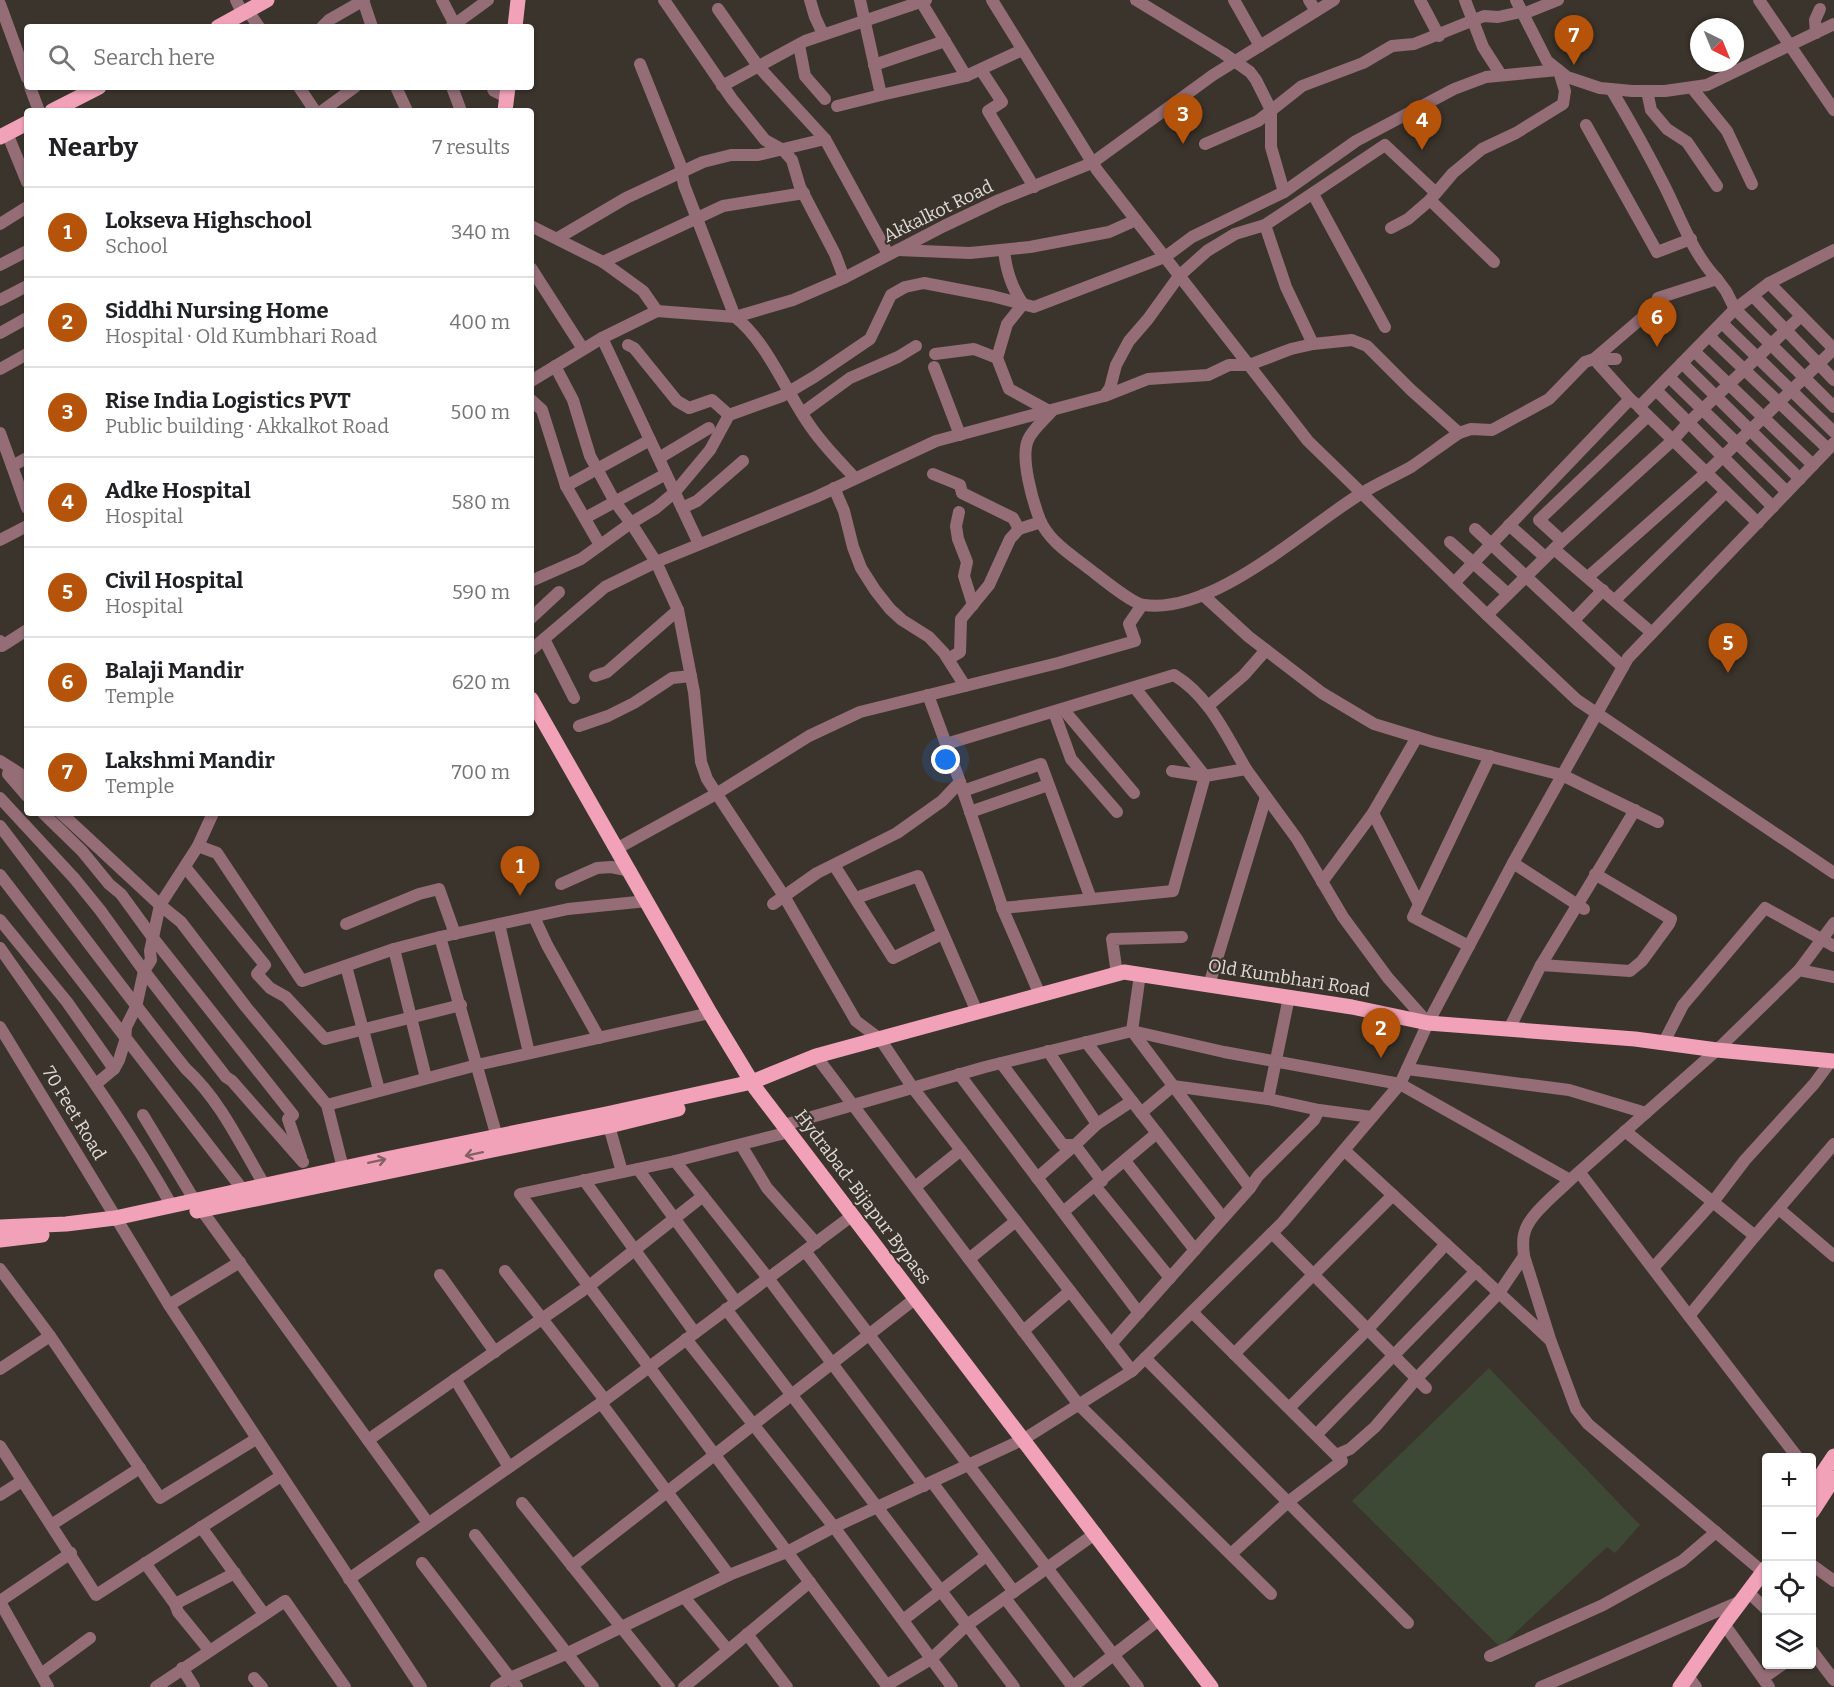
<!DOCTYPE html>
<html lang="en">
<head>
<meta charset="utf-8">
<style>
	body { margin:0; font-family:Bitter,serif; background:#f2f2f2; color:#202124 }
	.controls { position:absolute; right:18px; bottom:18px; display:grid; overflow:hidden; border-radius:6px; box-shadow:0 2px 4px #0004 }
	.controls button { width:54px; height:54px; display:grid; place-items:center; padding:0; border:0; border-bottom:2px solid #e0e0e0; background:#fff; color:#202124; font:30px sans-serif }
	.compass { position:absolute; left:1690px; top:18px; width:54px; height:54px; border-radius:50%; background:#fff; box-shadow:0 2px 4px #0004; rotate:137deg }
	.you { position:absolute; left:946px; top:760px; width:21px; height:21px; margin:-15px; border:4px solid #fff; border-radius:50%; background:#1a73e8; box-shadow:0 0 0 9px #1a73e833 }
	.badge { display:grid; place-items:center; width:39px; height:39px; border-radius:50%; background:#b45309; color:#fff; font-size:20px; font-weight:700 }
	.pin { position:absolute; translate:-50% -50px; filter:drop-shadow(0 2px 3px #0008) }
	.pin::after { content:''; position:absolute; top:32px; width:21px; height:18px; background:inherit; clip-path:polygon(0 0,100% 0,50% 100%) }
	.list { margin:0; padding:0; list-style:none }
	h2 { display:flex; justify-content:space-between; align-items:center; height:78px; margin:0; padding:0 24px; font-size:26px }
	h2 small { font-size:20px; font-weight:400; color:#757577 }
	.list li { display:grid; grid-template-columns:39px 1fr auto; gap:18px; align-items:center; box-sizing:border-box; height:90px; padding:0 24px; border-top:2px solid #e0e0e0 }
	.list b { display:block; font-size:22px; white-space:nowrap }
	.list p { margin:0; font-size:20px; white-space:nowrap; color:#757577 }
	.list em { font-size:20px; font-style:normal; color:#757577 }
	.icon { flex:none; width:33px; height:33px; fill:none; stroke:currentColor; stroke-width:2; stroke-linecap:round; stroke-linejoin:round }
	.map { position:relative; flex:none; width:1834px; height:1687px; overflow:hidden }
	.search { position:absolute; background:#fff; box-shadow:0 2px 4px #0004; left:24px; top:24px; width:510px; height:66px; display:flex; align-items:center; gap:15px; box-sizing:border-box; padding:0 21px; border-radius:6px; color:#757577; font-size:22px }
	.panel { position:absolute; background:#fff; box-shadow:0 2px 4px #0004; left:24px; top:108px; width:510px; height:708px; border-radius:6px }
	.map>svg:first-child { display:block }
</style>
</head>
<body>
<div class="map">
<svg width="1834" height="1687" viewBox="0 0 1834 1687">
	<rect width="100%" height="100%" fill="#3b342c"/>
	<polygon fill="#3d4935" points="1489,1368 1640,1525 1615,1553 1607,1547 1500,1647 1352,1501"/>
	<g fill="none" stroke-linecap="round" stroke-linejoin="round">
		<g stroke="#946d77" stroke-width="12">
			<polyline points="236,0 243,15"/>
			<polyline points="363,0 372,27"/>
			<polyline points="442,0 456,27"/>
			<polyline points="664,0 732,99 765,140 783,150 792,160 800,187 835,254 844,278"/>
			<polyline points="810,0 815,17 823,34"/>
			<polyline points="860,0 881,95 966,76"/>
			<polyline points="920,0 966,76 1022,50"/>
			<polyline points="992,0 1097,170 1308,441 1487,615 1577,700 1834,873"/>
			<polyline points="1136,0 1223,53 1250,72 1256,80 1271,110 1271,147 1284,192"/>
			<polyline points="1234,0 1260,46"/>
			<polyline points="1309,0 1316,11"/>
			<polyline points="1420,0 1439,36"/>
			<polyline points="1465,0 1483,47 1501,75"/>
			<polyline points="1516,0 1547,61 1567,77 1600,88 1632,91 1665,91 1707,85 1834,24"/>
			<polyline points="1759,0 1834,110"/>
			<polyline points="0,4 27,78"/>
			<polyline points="718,9 758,66 825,139 888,254"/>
			<polyline points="248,11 259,27"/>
			<polyline points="1523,14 1558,0"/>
			<polyline points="322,27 329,20 364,0"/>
			<polyline points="451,27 488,0"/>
			<polyline points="1816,33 1815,20 1820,9"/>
			<polyline points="799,45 805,76 825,99"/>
			<path d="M 640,64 L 680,164 L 684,185 L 735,317 C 768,342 788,397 813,430 C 825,447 841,463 855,478"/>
			<polyline points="874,65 945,41"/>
			<polyline points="981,70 1002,102 988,111 1034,187"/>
			<polyline points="722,86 805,41 926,0"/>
			<polyline points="30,87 39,111"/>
			<polyline points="299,87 315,111"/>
			<polyline points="396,87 407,111"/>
			<polyline points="452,87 461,111"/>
			<polyline points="492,87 494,91 506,97"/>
			<polyline points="1692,88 1727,131 1752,184"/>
			<path d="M 1611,89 C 1630,121 1648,153 1665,187 C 1680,217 1693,254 1717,279"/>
			<polyline points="1647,91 1651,110 1667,129 1687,142 1717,186"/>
			<polyline points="837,106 881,95"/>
			<polyline points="322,111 355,87"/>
			<polyline points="1586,125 1657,252 1691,239"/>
			<polyline points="7,133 27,182"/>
			<polyline points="1205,144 1258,121 1302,86 1363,63 1392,46 1414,44 1484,16 1498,17 1521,12"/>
			<polyline points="1313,194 1385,327"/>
			<polyline points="1430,200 1494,262"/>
			<polyline points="0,224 27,207"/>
			<polyline points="1265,225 1286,287 1313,344"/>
			<polyline points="531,226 603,262 643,291 657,311"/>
			<polyline points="1391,228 1408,219 1430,200 1453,173 1482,149 1516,133 1563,104 1565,91 1559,71"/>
			<polyline points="558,238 626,198 703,162 731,155 758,155 825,139"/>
			<polyline points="898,250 970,253 1030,247 1109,232 1136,220"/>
			<path d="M 1004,250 C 1006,270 1011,287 1023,304 L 1007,324 L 997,358 L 1009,389 L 1051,412 C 1044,420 1032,430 1028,440 C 1020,458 1033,502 1040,520 C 1049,541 1070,554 1088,568 C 1099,576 1132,604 1144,605 C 1214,615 1306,527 1362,493 C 1378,483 1395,476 1411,467 C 1427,456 1443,444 1459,433"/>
			<polyline points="603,262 723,206 804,193"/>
			<polyline points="0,265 27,251"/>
			<polyline points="531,268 583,349"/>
			<polyline points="1769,283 1834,349"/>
			<polyline points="1753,296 1834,380"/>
			<polyline points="0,300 27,286"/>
			<polyline points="1722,323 1834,432"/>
			<polyline points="0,333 27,318"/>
			<polyline points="1709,336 1828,449"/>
			<polyline points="602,338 699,544"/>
			<polyline points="628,345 634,348 677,401 689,408 712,400 729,415"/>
			<polyline points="1694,351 1813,465"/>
			<polyline points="935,354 974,349 997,358"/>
			<polyline points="1682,363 1800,479"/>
			<polyline points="555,366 573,400 590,456 615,502 631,523 656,562 678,610 694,692 701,762 707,779 784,896 856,1021 880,1039 913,1088 1132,1371"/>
			<polyline points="934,367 960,435"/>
			<polyline points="0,369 27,354"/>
			<polyline points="1669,377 1787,492"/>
			<polyline points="531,381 602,338 657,311 735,317 793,300 844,278 944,226 999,200 1092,163 1213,75 1334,0"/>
			<polyline points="1656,390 1773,507"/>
			<polyline points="1105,396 1148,379 1208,375 1229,365 1249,365 1291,349 1313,344 1352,340 1367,346 1411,390 1459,433 1471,429 1492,430 1549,399 1585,362 1594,359 1616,359"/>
			<polyline points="1630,399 1594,359 1643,317 1656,308 1658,298 1717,279 1726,291 1735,309 1834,407"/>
			<polyline points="531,400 542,410 566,486 600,545"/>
			<polyline points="802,413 850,378 898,357 916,346"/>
			<polyline points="0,433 12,466"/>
			<polyline points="27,458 12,466 27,508"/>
			<polyline points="659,458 709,428"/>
			<polyline points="933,474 960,485 962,493 1013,518 1019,529"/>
			<polyline points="566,486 650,440"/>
			<polyline points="834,488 844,511 853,547 861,568 875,590 890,609 902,620 929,637 944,653 965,686"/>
			<polyline points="682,508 697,501 743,461"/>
			<polyline points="959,512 956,526 958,539 967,562 964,576 973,605"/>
			<polyline points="585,518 666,474"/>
			<polyline points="1758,523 1639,407 1735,309 1769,283 1834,250"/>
			<polyline points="1509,525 1545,557"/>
			<polyline points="1475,529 1623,667"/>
			<polyline points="0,540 27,526"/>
			<polyline points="1562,541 1539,520 1648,416"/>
			<polyline points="1450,542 1508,594"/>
			<polyline points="1554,549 1652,633"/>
			<polyline points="1588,577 1707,472 1834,349"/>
			<polyline points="531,581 581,559 631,523 656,508 675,492 710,450 729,415 782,396 814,377 870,339 891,295 905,287 924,283 992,296 1034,307 1165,257 1192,237 1284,192 1356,141 1454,89 1486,77 1558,70"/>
			<polyline points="1454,583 1630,399 1636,404"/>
			<polyline points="1203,595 1249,637 1322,693 1374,724 1433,742 1562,775 1658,822"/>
			<polyline points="1615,600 1726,492"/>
			<polyline points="1487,615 1562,541 1673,440 1688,423 1801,316"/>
			<polyline points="531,618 559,592"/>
			<polyline points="1574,620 1603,590"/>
			<polyline points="544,639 574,698"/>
			<polyline points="0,641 2,646 27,630"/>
			<polyline points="531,650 605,587 656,562 816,497 936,441 1104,396 1110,388 1116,365 1129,341 1148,319 1179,276 1207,251 1235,234 1265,225 1385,145 1436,193"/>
			<polyline points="948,659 960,652 961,619 989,585 1010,539 1019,529 1041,522"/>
			<polyline points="595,676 607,672 678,610"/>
			<polyline points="928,695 960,782 1004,912 1040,995"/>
			<polyline points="1208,706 1244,675 1266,650"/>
			<polyline points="1063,709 1134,793"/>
			<polyline points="1054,712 1071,759 1117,812"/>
			<polyline points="579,726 608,716 634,703 672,678 691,676"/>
			<path d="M 946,744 L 1174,675 C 1209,696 1226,735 1246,769"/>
			<polyline points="0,761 19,773 27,781"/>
			<polyline points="10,768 8,774 27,796"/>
			<polyline points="1172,771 1205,776 1246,769 1297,839 1343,917 1388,978 1428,1023"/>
			<polyline points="963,791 1041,764 1091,899"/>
			<polyline points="0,798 74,878 100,910 144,971 226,1077 232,1081 303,1162"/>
			<polyline points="970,812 1048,785"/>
			<polyline points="43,813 82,851 109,884 121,894 153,938 293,1115 288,1119 301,1157"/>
			<polyline points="61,813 160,905 181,922 246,1007 327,1105 343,1168"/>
			<polyline points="1373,813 1419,904"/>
			<path d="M 0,826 C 62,907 122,990 186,1069 C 221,1101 241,1146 265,1186"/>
			<polyline points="198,846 217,853 302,981 394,949 440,937 568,909 647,901"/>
			<polyline points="618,848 716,794 809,736 860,712 1058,663 1135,641 1129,624 1142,605"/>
			<polyline points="1513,863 1584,909"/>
			<polyline points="834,865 893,958 942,934"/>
			<polyline points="185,867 265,965 257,974 270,988 286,997 325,1039 461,1005"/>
			<polyline points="1595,874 1671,919 1669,924 1642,961 1630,971 1541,965 1635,810"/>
			<polyline points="0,875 243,1190"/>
			<polyline points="1322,882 1373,813 1417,737"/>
			<polyline points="561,884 597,868 611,867 631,871"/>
			<polyline points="856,898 918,876 977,1012"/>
			<polyline points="773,904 817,873 897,833 942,801 960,782"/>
			<polyline points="1002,908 1173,891 1205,776 1135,688"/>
			<polyline points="534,917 547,945 599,1038"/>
			<polyline points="0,920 67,1002 114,1069"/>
			<polyline points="346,924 419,894 439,889 455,934"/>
			<polyline points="499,924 529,1053"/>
			<polyline points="440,937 497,1137"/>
			<polyline points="1469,946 1413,917 1490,756"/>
			<path d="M 0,948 C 59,1033 121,1116 172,1206"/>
			<polyline points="394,949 426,1078"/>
			<polyline points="346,966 379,1090"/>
			<polyline points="1799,970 1834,977"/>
			<polyline points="1117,974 1112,939 1182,937"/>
			<polyline points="1209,985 1266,797"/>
			<polyline points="0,1027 169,1305 421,1687"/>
			<polyline points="1509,1029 1541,965"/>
			<polyline points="1086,1042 1223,1218"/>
			<polyline points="1664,1042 1683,1005 1765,908 1834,946"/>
			<polyline points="1048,1051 1097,1124"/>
			<polyline points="816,1056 1079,1405 1271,1594"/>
			<polyline points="1001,1063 1063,1145 1075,1145 1097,1124 1132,1101"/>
			<polyline points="1407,1069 1569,1090 1646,1113"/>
			<polyline points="959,1074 1139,1313"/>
			<polyline points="96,1084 114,1069 119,1060 125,1041 126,1027 136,1007 144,971 151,960 150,951 160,905 198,846 213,813"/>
			<polyline points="1268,1099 1289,997"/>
			<polyline points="327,1105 477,1065 710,1013"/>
			<polyline points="1141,1113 1173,1086 1268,1099 1319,1110 1372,1117"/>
			<polyline points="143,1115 195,1201 428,1523"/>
			<polyline points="784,1125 985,1067 1132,1031 1224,1052 1400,1084 1570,1180 1717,1050 1799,970 1834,923"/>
			<polyline points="609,1126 622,1172"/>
			<polyline points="1625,1131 1755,1236 1834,1144"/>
			<polyline points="789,1132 675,1161 520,1194 888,1687"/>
			<polyline points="741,1145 767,1188 816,1243"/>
			<polyline points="1344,1150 1549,1339"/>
			<polyline points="675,1161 768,1278 924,1486"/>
			<polyline points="1125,1161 1195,1250"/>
			<polyline points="638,1169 736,1302"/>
			<polyline points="1580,1173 1689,1316 1755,1236"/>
			<polyline points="1037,1178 1075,1145 1102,1181"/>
			<polyline points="584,1180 695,1333"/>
			<path d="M 1570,1180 C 1557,1193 1530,1214 1525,1231 C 1522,1239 1523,1248 1524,1256 L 1550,1339 L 1576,1409 L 1588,1424 L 1763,1572"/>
			<polyline points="1095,1186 1170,1278"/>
			<polyline points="915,1187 961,1150"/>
			<polyline points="1250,1188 1258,1176 1314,1120 1319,1110"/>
			<polyline points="1779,1209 1834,1256"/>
			<polyline points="1063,1212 1157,1133"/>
			<polyline points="1272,1233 1426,1388"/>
			<polyline points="805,1251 1138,1687"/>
			<polyline points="969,1259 1016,1221"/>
			<polyline points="1654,1267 1713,1202 1745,1160 1814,1084 1831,1061"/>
			<polyline points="0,1269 50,1336 160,1498 256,1439"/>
			<polyline points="505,1271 605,1400"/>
			<polyline points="440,1275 495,1352"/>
			<polyline points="169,1305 240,1262"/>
			<polyline points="726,1309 967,1625 1096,1533"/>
			<polyline points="1192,1312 1342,1461 1288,1502 1231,1554"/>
			<polyline points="1689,1316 1798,1458"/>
			<polyline points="1023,1331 1070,1291"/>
			<polyline points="686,1339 834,1527 952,1687"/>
			<polyline points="1111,1344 1250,1188 1132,1031 1140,974"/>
			<polyline points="1234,1354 1393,1195"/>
			<polyline points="1145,1358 1408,1623"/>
			<polyline points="0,1369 50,1336"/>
			<polyline points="455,1379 509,1467"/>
			<polyline points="601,1403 729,1575"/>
			<polyline points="1289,1408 1368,1329 1446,1244"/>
			<polyline points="1316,1435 1476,1271"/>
			<polyline points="368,1440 589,1286 703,1196"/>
			<polyline points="0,1446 96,1595 281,1476"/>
			<polyline points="1336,1455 1350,1449 1375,1427 1417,1378 1499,1293 1524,1256"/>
			<polyline points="932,1482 1014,1592"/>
			<polyline points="0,1495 22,1481"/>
			<polyline points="522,1503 669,1687"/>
			<polyline points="51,1525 140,1468"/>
			<polyline points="201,1527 264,1614"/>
			<polyline points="475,1535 593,1687"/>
			<polyline points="145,1563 175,1604 178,1612 209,1650"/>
			<polyline points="422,1563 517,1687"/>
			<polyline points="1812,1565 1834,1581"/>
			<polyline points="572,1566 916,1298"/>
			<polyline points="349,1579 601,1403 853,1215"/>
			<polyline points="1748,1592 1766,1609"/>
			<polyline points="684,1597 728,1650"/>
			<polyline points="1005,1598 1073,1687"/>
			<polyline points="0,1601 71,1553"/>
			<polyline points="0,1602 48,1687"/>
			<polyline points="175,1604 235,1573"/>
			<polyline points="903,1620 986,1556"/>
			<polyline points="1724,1624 1769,1687"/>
			<polyline points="747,1634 787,1687"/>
			<polyline points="1812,1651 1834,1680"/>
			<polyline points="1490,1656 1603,1605 1682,1561 1716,1532"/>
			<polyline points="182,1668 194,1687"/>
			<polyline points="41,1674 90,1638"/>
			<polyline points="1688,1676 1696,1687"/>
			<polyline points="254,1678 262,1687"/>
			<polyline points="1763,1678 1783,1664"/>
			<polyline points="887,1685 931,1659 967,1625 1014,1687"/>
			<polyline points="156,1687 285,1601 345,1687"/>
			<polyline points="496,1687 510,1678 566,1654 729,1575 787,1552 834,1527 1024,1439 1132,1371 1283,1222 1400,1084 1428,1023 1513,863 1628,658 1834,443"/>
			<polyline points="684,1687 810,1582"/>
			<polyline points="1072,1687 1160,1619"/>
			<polyline points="1541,1687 1741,1601"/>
		</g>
		<g stroke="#f1a2b8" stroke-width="15">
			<polyline points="218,27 267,0"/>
			<polyline points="515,27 518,0"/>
			<polyline points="52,111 99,87"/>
			<polyline points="505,111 508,87"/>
			<polyline points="0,137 27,123"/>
			<polyline points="531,699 710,1013 756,1089 1211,1687"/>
			<polyline points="197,1211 609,1126 678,1109"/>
			<polyline points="0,1227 66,1224 115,1218 376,1161 606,1114 752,1082 816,1056 1124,972 1352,1007 1428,1023 1635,1039 1717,1050 1834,1061"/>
			<polyline points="0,1240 42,1235"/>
			<polyline points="1812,1489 1834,1456"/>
			<polyline points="1812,1512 1834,1478"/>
			<polyline points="1680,1687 1724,1624 1766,1568"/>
		</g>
	</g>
	<defs><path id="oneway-shaft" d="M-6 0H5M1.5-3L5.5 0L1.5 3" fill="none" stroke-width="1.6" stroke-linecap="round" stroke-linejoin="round" transform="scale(1.5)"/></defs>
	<g stroke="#846064">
		<use href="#oneway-shaft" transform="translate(474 1154) rotate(168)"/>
		<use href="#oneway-shaft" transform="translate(377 1161) rotate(-12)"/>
	</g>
	<g text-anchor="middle" stroke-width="4.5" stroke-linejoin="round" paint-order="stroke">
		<g font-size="18" fill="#e0dbd6" stroke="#3b342c">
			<text transform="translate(938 211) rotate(-26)" y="6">Akkalkot Road</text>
			<text transform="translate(1289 978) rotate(9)" y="6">Old Kumbhari Road</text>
			<text transform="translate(74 1113) rotate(59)" y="6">70 Feet Road</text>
			<text transform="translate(863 1197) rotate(53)" y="6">Hydrabad-Bijapur Bypass</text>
		</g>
	</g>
</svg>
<div class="controls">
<button>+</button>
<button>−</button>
<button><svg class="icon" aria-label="locate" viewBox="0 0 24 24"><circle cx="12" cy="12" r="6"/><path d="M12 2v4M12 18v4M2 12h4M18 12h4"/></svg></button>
<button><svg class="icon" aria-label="layers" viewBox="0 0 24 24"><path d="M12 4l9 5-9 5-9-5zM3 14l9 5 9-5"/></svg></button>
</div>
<svg class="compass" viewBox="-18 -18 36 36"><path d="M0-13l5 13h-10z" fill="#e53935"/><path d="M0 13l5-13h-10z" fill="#757577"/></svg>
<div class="you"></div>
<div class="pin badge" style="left:520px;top:896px">1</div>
<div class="pin badge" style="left:1381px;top:1058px">2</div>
<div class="pin badge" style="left:1183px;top:144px">3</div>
<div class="pin badge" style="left:1422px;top:150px">4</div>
<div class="pin badge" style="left:1728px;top:673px">5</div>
<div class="pin badge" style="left:1657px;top:347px">6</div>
<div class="pin badge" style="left:1574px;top:65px">7</div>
<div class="search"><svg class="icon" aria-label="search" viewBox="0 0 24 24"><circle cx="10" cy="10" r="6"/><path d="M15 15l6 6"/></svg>Search here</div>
<section class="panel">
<h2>Nearby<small>7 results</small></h2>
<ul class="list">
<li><span class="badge">1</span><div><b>Lokseva Highschool</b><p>School</p></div><em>340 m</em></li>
<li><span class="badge">2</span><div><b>Siddhi Nursing Home</b><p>Hospital · Old Kumbhari Road</p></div><em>400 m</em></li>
<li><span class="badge">3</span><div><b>Rise India Logistics PVT</b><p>Public building · Akkalkot Road</p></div><em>500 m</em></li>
<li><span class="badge">4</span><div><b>Adke Hospital</b><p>Hospital</p></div><em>580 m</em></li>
<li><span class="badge">5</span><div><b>Civil Hospital</b><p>Hospital</p></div><em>590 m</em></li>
<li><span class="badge">6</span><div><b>Balaji Mandir</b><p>Temple</p></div><em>620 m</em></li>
<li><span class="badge">7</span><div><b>Lakshmi Mandir</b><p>Temple</p></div><em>700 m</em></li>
</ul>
</section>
</div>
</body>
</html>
